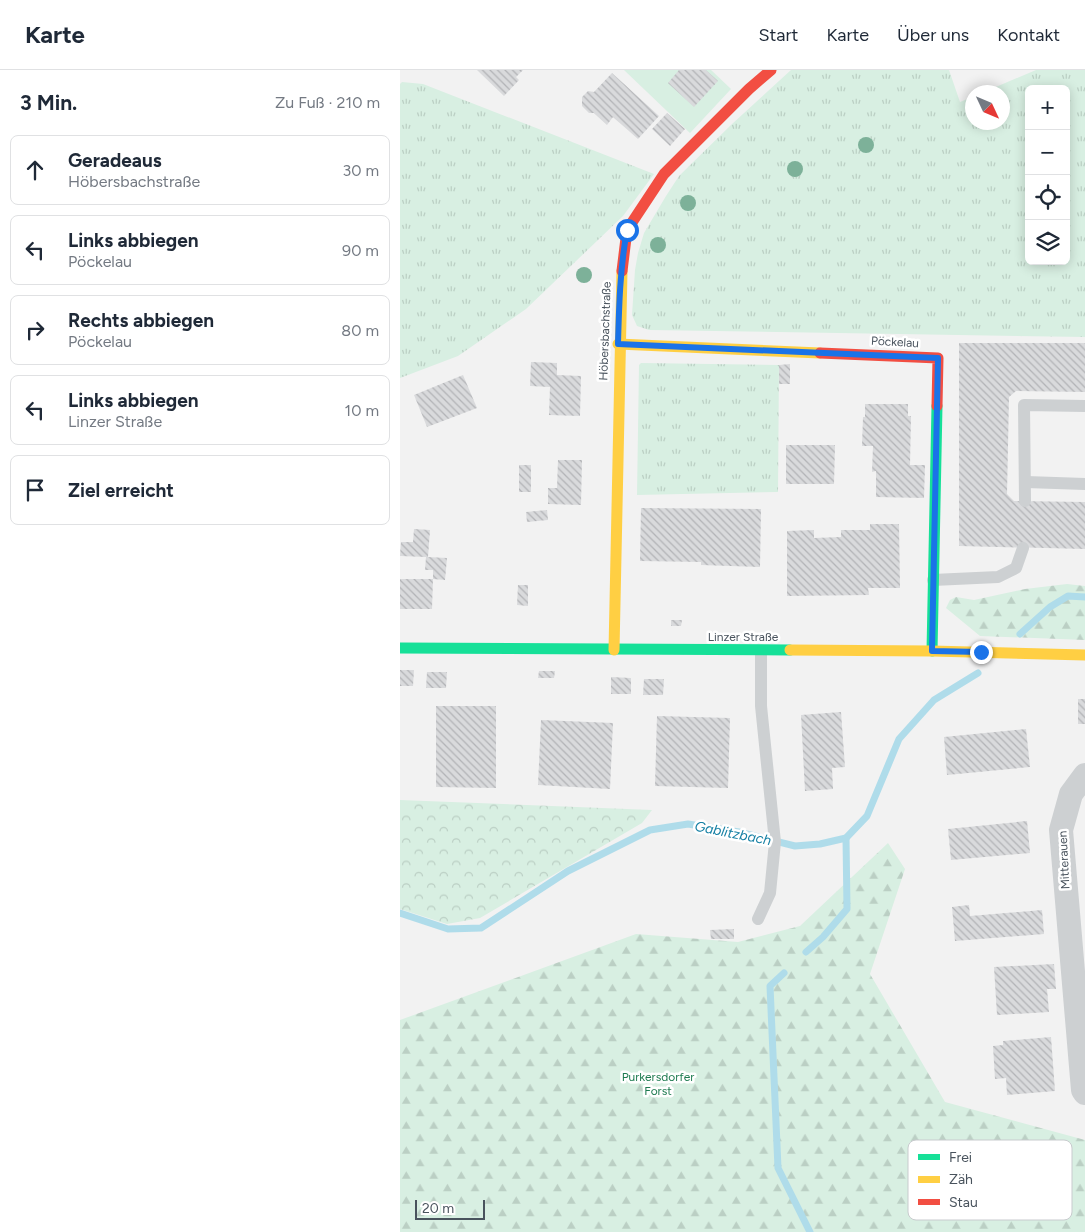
<!DOCTYPE html>
<html lang="de">
<head>
<meta charset="utf-8">
<style>
	body { margin:0; font-family:Figtree,sans-serif; background:#f2f2f3; color:#1f2937 }
	.controls { position:absolute; right:15px; top:15px; display:grid; overflow:hidden; border-radius:8px; box-shadow:0 2px 12px #0003 }
	.controls button { width:45px; height:45px; display:grid; place-items:center; padding:0; border:0; border-bottom:1px solid #e0e1e3; background:#fff; color:#1f2937; font:25px sans-serif }
	.compass { position:absolute; left:565px; top:15px; width:45px; height:45px; border-radius:50%; background:#fff; box-shadow:0 2px 12px #0003; rotate:134deg }
	.scale { position:absolute; left:15px; bottom:12px; width:70px; box-sizing:border-box; padding-left:5px; border:2px solid #49535d; border-top:0; font-size:14px; line-height:18px; white-space:nowrap; color:#49535d; -webkit-text-stroke:4px #fff; paint-order:stroke }
	.stop { position:absolute; width:15px; height:15px; margin:-11px; border:4px solid #1a73e8; border-radius:50%; background:#fff }
	.stop.end { background:#1a73e8; border-color:#fff; box-shadow:0 1px 5px #0008 }
	.list { margin:0; padding:0; list-style:none }
	h2 { display:flex; justify-content:space-between; align-items:center; height:65px; margin:0; padding:0 20px; font-size:21px }
	h2 small { font-size:16px; font-weight:400; color:#747a83 }
	.list li { display:grid; grid-template-columns:32px 1fr auto; gap:15px; align-items:center; box-sizing:border-box; height:70px; margin:0 10px 10px; padding:0 10px; border:1px solid #e0e1e3; border-radius:8px }
	.list b { display:block; font-size:19px; white-space:nowrap }
	.list p { margin:0; font-size:16px; white-space:nowrap; color:#747a83 }
	.list em { font-size:16px; font-style:normal; color:#747a83 }
	.icon { flex:none; width:28px; height:28px; fill:none; stroke:currentColor; stroke-width:2; stroke-linecap:round; stroke-linejoin:round }
	.map { position:relative; flex:none; width:685px; height:1162px; overflow:hidden }
	header { display:flex; align-items:center; gap:30px; box-sizing:border-box; height:70px; padding:0 25px; background:#fff; border-bottom:1px solid #e0e1e3 }
	header strong { font-size:24px }
	nav { display:flex; gap:28px; margin-inline-start:auto; font-size:18px }
	main { display:flex }
	aside { flex:1; background:#fff }
	.map>svg:first-child { display:block }
</style>
</head>
<body>
<header>
<strong>Karte</strong>
<nav><a>Start</a><a>Karte</a><a>Über uns</a><a>Kontakt</a></nav>
</header>
<main>
<aside>
<h2>3 Min.<small>Zu Fuß · 210 m</small></h2>
<ul class="list">
<li><svg class="icon" aria-label="ahead" viewBox="0 0 24 24"><path d="M12 20V5M6 11l6-6 6 6"/></svg><div><b>Geradeaus</b><p>Höbersbachstraße</p></div><em>30 m</em></li>
<li><svg class="icon" aria-label="left" viewBox="0 0 24 24"><path d="M17 20v-9H6M10 6l-5 5 5 5"/></svg><div><b>Links abbiegen</b><p>Pöckelau</p></div><em>90 m</em></li>
<li><svg class="icon" aria-label="right" viewBox="0 0 24 24"><path d="M7 20v-9h11M14 6l5 5-5 5"/></svg><div><b>Rechts abbiegen</b><p>Pöckelau</p></div><em>80 m</em></li>
<li><svg class="icon" aria-label="left" viewBox="0 0 24 24"><path d="M17 20v-9H6M10 6l-5 5 5 5"/></svg><div><b>Links abbiegen</b><p>Linzer Straße</p></div><em>10 m</em></li>
<li><svg class="icon" aria-label="arrive" viewBox="0 0 24 24"><path d="M6 21V4h12l-3 4 3 4H6"/></svg><div><b>Ziel erreicht</b></div></li>
</ul>
</aside>
<div class="map">
<svg width="685" height="1162" viewBox="0 0 685 1162">
	<defs>
		<pattern id="grass-tufts" width="24" height="20" patternUnits="userSpaceOnUse" patternTransform="scale(1.25)"><rect width="24" height="20" fill="#d8efe2"/><path d="M3 7l-1-3M5 7V3M7 7l1-3M15 17l-1-3M17 17v-4M19 17l1-3" fill="none" stroke="#bbcfc4"/></pattern>
		<pattern id="forest-firs" width="22" height="20" patternUnits="userSpaceOnUse" patternTransform="scale(1.25)"><rect width="22" height="20" fill="#d8efe2"/><path d="M5 1l3.5 6h-7zM16 11l3.5 6h-7z" fill="#bbcfc4"/></pattern>
		<pattern id="park-crowns" width="20" height="18" patternUnits="userSpaceOnUse" patternTransform="scale(1.25)"><rect width="20" height="18" fill="#d8efe2"/><path d="M2 6a3 3 0 1 1 6 0M12 15a3 3 0 1 1 6 0" fill="none" stroke="#bbcfc4"/></pattern>
		<pattern id="building-back-hatch" width="6" height="6" patternUnits="userSpaceOnUse" patternTransform="scale(1.25)"><rect width="6" height="6" fill="#d9dadc"/><path d="M-1 5l2 2M0 0l6 6M5-1l2 2" fill="none" stroke="#b2b3b6"/></pattern>
	</defs>
	<rect width="100%" height="100%" fill="#f2f2f2"/>
	<g fill="url(#grass-tufts)" fill-rule="evenodd">
		<path d="M 391,0 L 549,0 L 560,32 L 572,27 L 572,52 L 602,52 L 602,22 L 584,22 L 636,0 L 685,0 L 685,267 L 249,260 L 237,256 L 232,245 L 235,200 L 238,183 L 244,163 L 266,126 L 279,106 L 332,54 ZM 629,19 L 666,19 L 666,191 L 629,191 Z"/>
		<polygon points="2,12 23,14 254,104 223,146 126,239 58,286 0,308 0,14"/>
		<polygon points="241,293 379,295 378,422 237,425 239,295"/>
	</g>
	<g fill="url(#forest-firs)">
		<polygon points="667,514 685,516 685,570 580,566 546,538 550,530 556,527 574,530 625,519"/>
		<polygon points="488,773 505,799 470,904 545,1032 685,1070 685,1162 0,1162 0,950 236,864 338,872 400,856"/>
	</g>
	<polygon fill="url(#park-crowns)" points="0,730 252,740 242,753 80,848 47,854 0,839"/>
	<polygon fill="#d8efe2" points="224,0 311,0 331,19 290,63"/>
	<g fill="none" stroke-linecap="round" stroke-linejoin="round">
		<g stroke="#afdcea" stroke-width="7">
			<polyline points="620,564 650,537 668,526 685,527"/>
			<polyline points="0,843 48,859 81,858 168,801 250,760 288,754 339,762 395,776 420,774 446,768 467,746 499,669 534,630 578,603"/>
			<polyline points="406,882 423,867 447,839 446,768"/>
			<polyline points="384,903 370,916 378,1098 410,1162"/>
		</g>
	</g>
	<g fill="url(#building-back-hatch)">
		<polygon points="77,0 123,0 116,7 119,10 104,26"/>
		<polygon points="279,0 306,0 318,11 294,37 268,13"/>
		<polygon points="212,3 259,46 238,69 213,47 207,55 194,43 189,43 182,36 182,27 188,21 194,22"/>
		<polygon points="267,43 285,59 270,76 252,59"/>
		<polygon points="559,273 685,273 685,322 616,321 609,327 607,424 614,431 685,432 685,479 559,476"/>
		<polygon points="131,292 157,293 157,305 181,306 180,346 149,345 150,317 130,316"/>
		<polygon points="390,294 390,314 379,314 379,295"/>
		<polygon points="63,305 77,338 27,357 14,325"/>
		<polygon points="465,334 508,334 508,346 511,346 510,395 525,395 524,428 476,427 476,401 472,402 473,376 462,376 463,347 465,347"/>
		<polygon points="386,375 435,375 434,414 386,414"/>
		<polygon points="158,390 182,390 181,435 148,434 148,418 157,418"/>
		<rect x="119" y="395" width="12" height="27"/>
		<polygon points="241,438 361,439 360,497 301,495 301,492 240,491"/>
		<polygon points="147,440 148,450 127,452 126,442"/>
		<polygon points="470,454 499,454 500,518 468,518 469,525 387,526 387,461 414,460 414,468 441,467 441,460 470,460"/>
		<polygon points="14,459 30,460 28,487 47,488 45,510 33,509 33,500 25,500 26,487 0,486 1,472 13,472"/>
		<polygon points="0,509 33,509 32,539 0,539"/>
		<polygon points="118,515 128,515 128,536 117,535"/>
		<polygon points="271,550 282,550 281,556 271,556"/>
		<polygon points="0,600 14,600 13,616 0,616"/>
		<polygon points="139,601 155,601 154,608 138,608"/>
		<polygon points="27,602 47,602 46,618 26,618"/>
		<polygon points="211,607 231,608 231,624 211,624"/>
		<polygon points="244,609 264,609 263,625 243,625"/>
		<rect x="678" y="629" width="7" height="25"/>
		<polygon points="36,636 96,636 96,718 36,717"/>
		<polygon points="441,642 445,697 432,698 433,719 405,721 401,645"/>
		<polygon points="257,646 330,648 328,718 255,716"/>
		<polygon points="141,650 213,653 210,719 138,715"/>
		<polygon points="626,659 630,697 547,705 544,667"/>
		<polygon points="627,751 630,783 551,790 548,759"/>
		<polygon points="569,835 570,846 642,840 644,864 555,871 552,837"/>
		<polygon points="334,859 334,869 311,869 310,860"/>
		<polygon points="654,894 656,919 647,919 649,942 597,945 594,897"/>
		<polygon points="651,967 655,1021 607,1025 606,1008 595,1009 593,976 603,975 603,971"/>
	</g>
	<g fill="none" stroke-linecap="round" stroke-linejoin="round">
		<g stroke="#cdd0d2" stroke-width="12">
			<polyline points="626,412 685,414"/>
			<polyline points="625,431 624,335 685,336"/>
			<polyline points="533,510 598,507 616,498 623,478"/>
			<polyline points="358,849 370,823 375,772 361,636 361,581"/>
		</g>
		<polyline stroke="#cdd0d2" stroke-width="24" points="685,705 671,724 661,760 683,1020 685,1023"/>
		<g stroke="#16e098" stroke-width="11">
			<polyline points="0,578 390,580"/>
			<polyline points="532,581 537,336"/>
		</g>
		<g stroke="#ffcf43" stroke-width="11">
			<polyline points="218,274 420,283"/>
			<polyline points="214,580 222,201"/>
			<polyline points="390,580 532,581 685,585"/>
		</g>
		<g stroke="#f24e42" stroke-width="11">
			<polyline points="222,201 227,160 264,104 349,19 371,0"/>
			<polyline points="420,283 538,288 537,336"/>
		</g>
	</g>
	<g fill="#7db199">
		<circle cx="466" cy="75" r="8"/>
		<circle cx="395" cy="99" r="8"/>
		<circle cx="288" cy="133" r="8"/>
		<circle cx="258" cy="175" r="8"/>
		<circle cx="184" cy="205" r="8"/>
	</g>
	<g fill="none" stroke-linecap="round" stroke-linejoin="round">
		<path stroke="#1a73e8" stroke-width="6" d="M 227,160 C 220,198 219,236 218,274 L 538,288 L 532,581 L 581,582"/>
	</g>
	<g text-anchor="middle" stroke-width="5" stroke-linejoin="round" paint-order="stroke">
		<g font-size="12" fill="#49535d" stroke="#fff">
			<text transform="translate(205 261) rotate(-88)" y="4">Höbersbachstraße</text>
			<text transform="translate(495 272) rotate(3)" y="4">Pöckelau</text>
			<text x="343" y="571">Linzer Straße</text>
			<text transform="translate(664 790) rotate(-93)" y="4">Mitterauen</text>
		</g>
		<g font-size="12" fill="#1e7b50" stroke="#fff">
			<text x="258" y="1011">Purkersdorfer<tspan x="258" dy="14">Forst</tspan></text>
		</g>
		<g font-size="14" font-style="italic" fill="#1680a4" stroke="#fff">
			<text transform="translate(333 763) rotate(11)" y="5">Gablitzbach</text>
		</g>
	</g>
	<rect x="508" y="1070" width="164" height="80" rx="8" fill="#fff" stroke="#c8cbce" stroke-width="1"/>
	<rect x="518" y="1084" width="22" height="6" fill="#16e098"/>
	<rect x="518" y="1106" width="22" height="7" fill="#ffcf43"/>
	<rect x="518" y="1129" width="22" height="6" fill="#f24e42"/>
	<g font-size="14" fill="#49535d">
		<text x="549" y="1092">Frei</text>
		<text x="549" y="1114">Zäh</text>
		<text x="549" y="1137">Stau</text>
	</g>
</svg>
<div class="controls">
<button>+</button>
<button>−</button>
<button><svg class="icon" aria-label="locate" viewBox="0 0 24 24"><circle cx="12" cy="12" r="6"/><path d="M12 2v4M12 18v4M2 12h4M18 12h4"/></svg></button>
<button><svg class="icon" aria-label="layers" viewBox="0 0 24 24"><path d="M12 4l9 5-9 5-9-5zM3 14l9 5 9-5"/></svg></button>
</div>
<svg class="compass" viewBox="-18 -18 36 36"><path d="M0-13l5 13h-10z" fill="#e53935"/><path d="M0 13l5-13h-10z" fill="#747a83"/></svg>
<div class="scale">20 m</div>
<div class="stop" style="left:227px;top:160px"></div>
<div class="stop end" style="left:581px;top:582px"></div>
</div>
</main>
</body>
</html>
